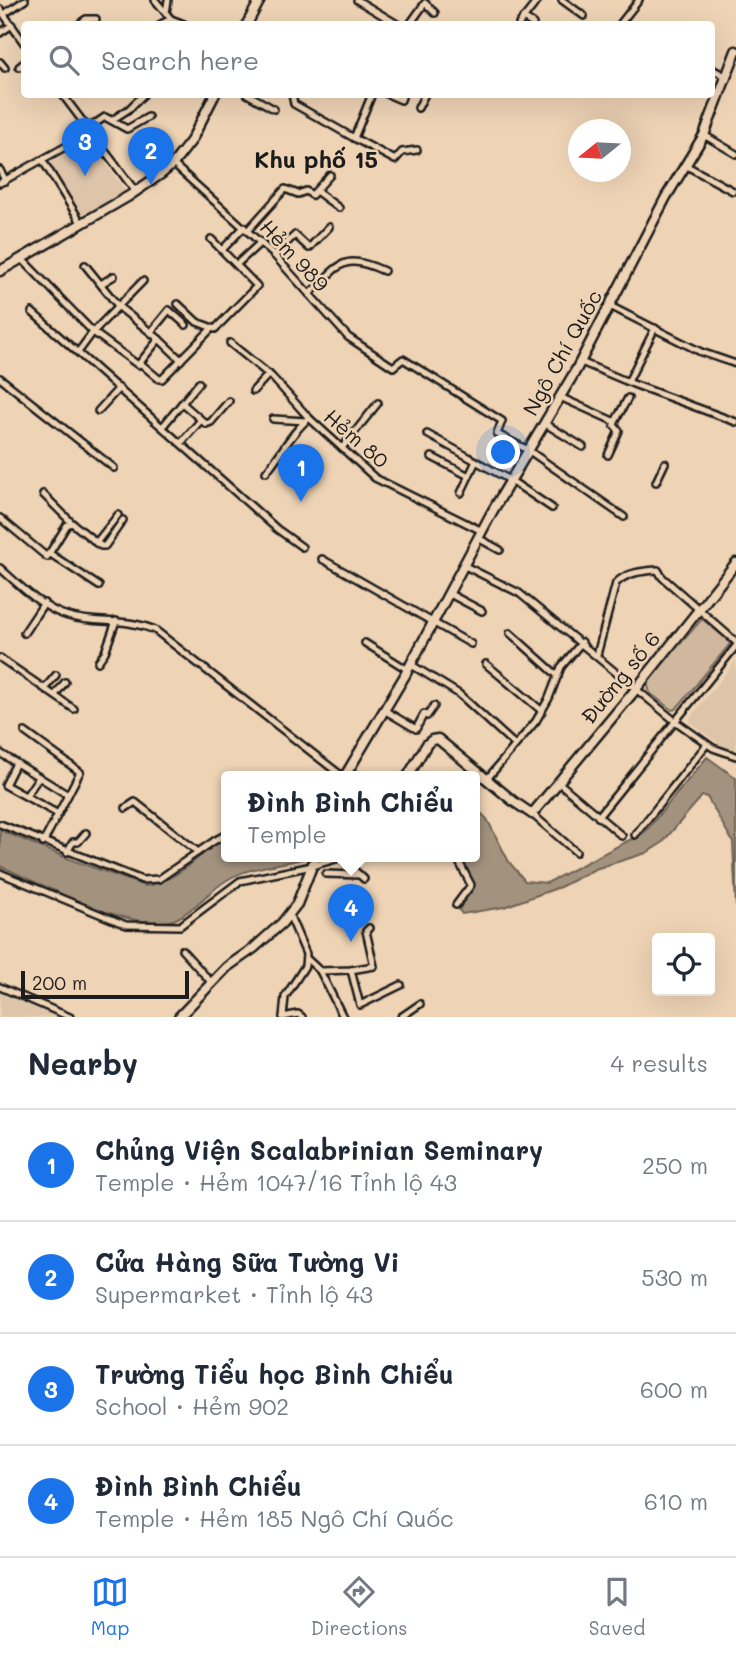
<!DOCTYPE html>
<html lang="en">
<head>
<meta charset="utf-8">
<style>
	body { margin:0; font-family:Mali,sans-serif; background:#f6f6f7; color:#1f2937 }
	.controls { position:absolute; right:21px; bottom:21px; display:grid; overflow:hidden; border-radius:7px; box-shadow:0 7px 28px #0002 }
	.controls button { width:63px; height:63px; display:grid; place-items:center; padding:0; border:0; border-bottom:2px solid #e0e1e3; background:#fff; color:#1f2937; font:35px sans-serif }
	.compass { position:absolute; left:568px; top:119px; width:63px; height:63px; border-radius:50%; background:#fff; box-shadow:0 7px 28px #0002; rotate:252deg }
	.scale { position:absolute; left:21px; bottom:18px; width:168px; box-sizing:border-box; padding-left:7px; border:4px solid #1c1c1c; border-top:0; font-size:19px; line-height:24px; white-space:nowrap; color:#1c1c1c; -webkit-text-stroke:5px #eed3b5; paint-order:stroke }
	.you { position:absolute; left:504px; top:453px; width:24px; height:24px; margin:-18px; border:5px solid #fff; border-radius:50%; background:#1a73e8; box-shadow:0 0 0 10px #1a73e833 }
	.badge { display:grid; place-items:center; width:46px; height:46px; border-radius:50%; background:#1a73e8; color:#fff; font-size:23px; font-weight:700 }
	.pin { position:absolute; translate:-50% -58px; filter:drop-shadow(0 2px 4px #0008) }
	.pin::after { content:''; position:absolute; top:37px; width:24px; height:21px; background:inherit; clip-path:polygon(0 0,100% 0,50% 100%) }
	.popup { position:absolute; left:221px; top:771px; width:259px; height:91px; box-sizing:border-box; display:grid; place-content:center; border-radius:7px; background:#fff; filter:drop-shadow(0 2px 5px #0005); font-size:23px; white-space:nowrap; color:#747a83 }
	.popup b { font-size:26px; color:#1f2937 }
	.popup::after { content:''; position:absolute; left:50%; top:100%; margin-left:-14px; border:14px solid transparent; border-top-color:#fff }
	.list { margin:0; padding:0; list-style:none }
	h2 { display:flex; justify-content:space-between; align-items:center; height:91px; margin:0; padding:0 28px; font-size:30px }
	h2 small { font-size:23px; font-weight:400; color:#747a83 }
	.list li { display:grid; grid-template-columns:46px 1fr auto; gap:21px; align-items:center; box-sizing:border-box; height:112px; padding:0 28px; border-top:2px solid #e0e1e3 }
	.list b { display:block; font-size:26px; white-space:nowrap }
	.list p { margin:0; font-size:23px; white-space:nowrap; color:#747a83 }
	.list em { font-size:23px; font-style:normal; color:#747a83 }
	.icon { flex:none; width:38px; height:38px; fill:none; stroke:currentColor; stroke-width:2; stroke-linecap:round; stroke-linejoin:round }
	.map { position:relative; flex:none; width:736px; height:1017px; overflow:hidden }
	.search { position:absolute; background:#fff; box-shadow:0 7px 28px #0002; left:21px; right:21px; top:21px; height:77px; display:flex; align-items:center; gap:18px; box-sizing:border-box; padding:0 24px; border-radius:7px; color:#747a83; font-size:26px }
	.sheet { height:539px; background:#fff }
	nav { display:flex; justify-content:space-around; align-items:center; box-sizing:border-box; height:98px; border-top:2px solid #e0e1e3; background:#fff; font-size:19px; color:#747a83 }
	nav a { display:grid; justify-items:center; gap:4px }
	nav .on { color:#1a73e8 }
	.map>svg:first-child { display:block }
</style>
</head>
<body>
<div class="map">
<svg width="736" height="1017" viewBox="0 0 736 1017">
	<rect width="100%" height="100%" fill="#eed3b5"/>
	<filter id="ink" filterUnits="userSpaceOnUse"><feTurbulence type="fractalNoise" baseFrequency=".0143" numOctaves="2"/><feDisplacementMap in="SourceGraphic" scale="14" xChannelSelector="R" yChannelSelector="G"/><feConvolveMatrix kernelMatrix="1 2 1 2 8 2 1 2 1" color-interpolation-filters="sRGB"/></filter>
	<g filter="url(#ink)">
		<g fill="#dec5aa">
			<polygon points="88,138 126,192 80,219 47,163"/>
			<polygon points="736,661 736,752 727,750 690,722 690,718"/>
			<polygon points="0,992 56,1017 0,1017"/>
		</g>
		<polygon fill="#d0b89f" stroke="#766a5e" stroke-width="2" points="702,619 728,640 730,644 676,709 672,710 650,693 647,682"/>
		<g fill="#a3927e" stroke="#6d6357" stroke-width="2">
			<polygon points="707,757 736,778 736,907 733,842 707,797 702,796 662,843 646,853 595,869 560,887 504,907 462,914 459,910 473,886 459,856 475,856 475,807 487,819 509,862 525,881 547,883 645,832"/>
			<path d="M 0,830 L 72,860 L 145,886 C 171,884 197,858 218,842 L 227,840 L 227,856 L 314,856 C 286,865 251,865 227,880 C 209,891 194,910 176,919 C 135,936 40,883 0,866 Z"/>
		</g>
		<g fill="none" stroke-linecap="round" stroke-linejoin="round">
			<defs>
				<g id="street">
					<polyline points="155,0 171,19 184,24"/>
					<polyline points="357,0 397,24"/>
					<polyline points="562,0 584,16"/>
					<polyline points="0,9 24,43"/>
					<polyline points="166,13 168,0"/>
					<polyline points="4,14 25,0"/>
					<polyline points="523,18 533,24"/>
					<polyline points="79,24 86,19 96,19"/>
					<polyline points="161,24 171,19"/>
					<polyline points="410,24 425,3 435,13"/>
					<polyline points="519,24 538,0"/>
					<polyline points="620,24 639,0"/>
					<polyline points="0,33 12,25"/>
					<polyline points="0,62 5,68"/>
					<polyline points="19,67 24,63"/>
					<polyline points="712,69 727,77"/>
					<polyline points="62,94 136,192"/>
					<polyline points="247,94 274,109"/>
					<polyline points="292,94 294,104 354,138 372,94"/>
					<polyline points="387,94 401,100 403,94"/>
					<polyline points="418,108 425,94"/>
					<polyline points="112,120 129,109 144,94"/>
					<polyline points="87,129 105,117 127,129 148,117"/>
					<polyline points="704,135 736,154"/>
					<polyline points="354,138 395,160 402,152 417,150"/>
					<polyline points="43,161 82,224"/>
					<polyline points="173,164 274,255 348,337 393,367 403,359 502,421 497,434 528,450 624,517"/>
					<polyline points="685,165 733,191"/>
					<polyline points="0,170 5,181"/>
					<polyline points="0,183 90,133"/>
					<polyline points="316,191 339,208"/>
					<polyline points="248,230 285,189 298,194 306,191 312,195 330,175"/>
					<polyline points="222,250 244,227"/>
					<polyline points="274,255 295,235 309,248 329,227"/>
					<polyline points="22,259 93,332 138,365 159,339 119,307 85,265"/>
					<polyline points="237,264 261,242"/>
					<polyline points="101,284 114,276"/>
					<path d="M 309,294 C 340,266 341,251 384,271"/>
					<polyline points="178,304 197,322 215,329 257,286 211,239"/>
					<polyline points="610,306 701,352 736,364"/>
					<polyline points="32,312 277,529 302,547"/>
					<polyline points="151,332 169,310 186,325"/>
					<polyline points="159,339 181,360"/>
					<polyline points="230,343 272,377 309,418 375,478 482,531"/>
					<polyline points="79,351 93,332 143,281"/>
					<polyline points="581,362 633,384 736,422"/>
					<polyline points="140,363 159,379 162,379 212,328"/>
					<polyline points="0,378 114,468"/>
					<polyline points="628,382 655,328"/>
					<polyline points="253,391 269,374"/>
					<polyline points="560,397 613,421 616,420 628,398"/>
					<polyline points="182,403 206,424 211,422 229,401"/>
					<polyline points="98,411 119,388"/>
					<polyline points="273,419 306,421"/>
					<polyline points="544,423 583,447"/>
					<polyline points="163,426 199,383"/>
					<polyline points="427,434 510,480 552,508"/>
					<polyline points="181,443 201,420"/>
					<polyline points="342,448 378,403"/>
					<polyline points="284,449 292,457"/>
					<polyline points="608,455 619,431 614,425 616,420"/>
					<polyline points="432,457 469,476"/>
					<path d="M 266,472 C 281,454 291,433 309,418"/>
					<polyline points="656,482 665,463"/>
					<polyline points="461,493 476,461"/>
					<polyline points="43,494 72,523"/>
					<polyline points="0,518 47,557 67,525 72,523 101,546 105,546 123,520"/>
					<polyline points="478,538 500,550"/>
					<polyline points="96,543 118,515"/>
					<polyline points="49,553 99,586"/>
					<polyline points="322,559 471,644"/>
					<polyline points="463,565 519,593 675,721 713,748 736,756"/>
					<path d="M 0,568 C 19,585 43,609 68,616 C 98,625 124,617 155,630 L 342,776"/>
					<polyline points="448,593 482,611"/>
					<polyline points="24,633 44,603"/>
					<polyline points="510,633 558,676"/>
					<polyline points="365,643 408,670"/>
					<path d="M 597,655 L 616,583 C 627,572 643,571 658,570 L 662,577 L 736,642"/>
					<polyline points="0,658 74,709"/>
					<polyline points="98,662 105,652 116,621"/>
					<polyline points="410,664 459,694 515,745"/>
					<polyline points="486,664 542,711"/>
					<polyline points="45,688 56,675"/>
					<polyline points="55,695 65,682"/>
					<polyline points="384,710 416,729 424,714 427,716 434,706"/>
					<polyline points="25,732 80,772 43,843"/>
					<polyline points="0,753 68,795"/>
					<polyline points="16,763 5,785 58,814"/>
					<polyline points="487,779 536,721 549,698 561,667 582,642"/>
					<polyline points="558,782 622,836"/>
					<polyline points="26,796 39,777"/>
					<polyline points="126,808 135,802 198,852"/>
					<polyline points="532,814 576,852"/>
					<polyline points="598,817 736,646"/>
					<polyline points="0,824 142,880 159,879 214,841 227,834"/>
					<polyline points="635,835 707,744"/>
					<polyline points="67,852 73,842 78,842 86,833"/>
					<polyline points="456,856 471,885 456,905"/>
					<polyline points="341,858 364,879"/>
					<polyline points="0,873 126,925 180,926 240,881 312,866 346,856"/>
					<polyline points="326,874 360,875"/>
					<polyline points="182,950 211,982"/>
					<polyline points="306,958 320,971 343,1017"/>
					<polyline points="351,970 360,1005 401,985"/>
					<polyline points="320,971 351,970 374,966 366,931 369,928"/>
					<polyline points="0,987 70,1017"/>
					<polyline points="283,1017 285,997 305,966 306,954 289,914"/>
					<polyline points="283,1017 298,1014 302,1017"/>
					<polyline points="401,1017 420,1004"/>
				</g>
				<g id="secondary">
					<polyline points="247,24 260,0"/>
					<polyline points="0,271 129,196 161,174 173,164 191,141 215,94"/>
					<polyline points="345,776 404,677 492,512 576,370 666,197 704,135 736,51"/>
					<polyline points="408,776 427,744 432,740 438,739 513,801 532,814 636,689 736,563"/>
					<polyline points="179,1017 227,967 254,948 282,923 297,904 316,856"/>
				</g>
			</defs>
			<use href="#street" stroke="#1c1c1c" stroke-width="10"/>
			<use href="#secondary" stroke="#1c1c1c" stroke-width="13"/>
			<use href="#street" stroke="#eed3b5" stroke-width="5"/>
			<use href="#secondary" stroke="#eed3b5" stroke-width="8"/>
		</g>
	</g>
	<g text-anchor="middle" stroke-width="5" stroke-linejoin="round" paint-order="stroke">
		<g font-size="21" fill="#1c1c1c" stroke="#eed3b5">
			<text transform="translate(294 256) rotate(47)" y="7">Hẻm 989</text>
			<text transform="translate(563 353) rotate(-61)" y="7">Ngô Chí Quốc</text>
			<text transform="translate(356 439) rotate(41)" y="7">Hẻm 80</text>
			<text transform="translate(621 678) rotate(-51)" y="7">Đường số 6</text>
		</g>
		<g font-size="23" font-weight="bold" fill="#1c1c1c" stroke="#eed3b5">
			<text x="316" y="168">Khu phố 15</text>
		</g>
	</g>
</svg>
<div class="controls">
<button><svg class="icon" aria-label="locate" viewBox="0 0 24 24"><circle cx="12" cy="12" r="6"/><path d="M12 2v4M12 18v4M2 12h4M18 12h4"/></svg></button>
</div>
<svg class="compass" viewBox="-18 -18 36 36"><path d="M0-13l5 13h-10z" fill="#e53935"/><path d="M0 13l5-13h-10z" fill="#747a83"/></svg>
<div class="scale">200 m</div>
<div class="you"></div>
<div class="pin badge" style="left:301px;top:502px">1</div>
<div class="pin badge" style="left:151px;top:185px">2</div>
<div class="pin badge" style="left:85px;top:176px">3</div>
<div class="pin badge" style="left:351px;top:942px">4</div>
<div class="popup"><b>Đình Bình Chiểu</b>Temple</div>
<div class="search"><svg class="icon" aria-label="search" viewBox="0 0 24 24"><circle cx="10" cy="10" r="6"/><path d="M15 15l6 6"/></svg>Search here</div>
</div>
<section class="sheet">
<h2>Nearby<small>4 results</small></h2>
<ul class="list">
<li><span class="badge">1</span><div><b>Chủng Viện Scalabrinian Seminary</b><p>Temple · Hẻm 1047/16 Tỉnh lộ 43</p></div><em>250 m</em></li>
<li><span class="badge">2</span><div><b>Cửa Hàng Sữa Tường Vi</b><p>Supermarket · Tỉnh lộ 43</p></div><em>530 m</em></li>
<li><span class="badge">3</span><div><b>Trường Tiểu học Bình Chiểu</b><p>School · Hẻm 902</p></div><em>600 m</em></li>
<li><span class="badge">4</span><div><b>Đình Bình Chiểu</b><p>Temple · Hẻm 185 Ngô Chí Quốc</p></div><em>610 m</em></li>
</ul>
</section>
<nav>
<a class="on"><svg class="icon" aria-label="map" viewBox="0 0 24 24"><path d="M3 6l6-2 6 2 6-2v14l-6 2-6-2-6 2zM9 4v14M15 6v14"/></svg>Map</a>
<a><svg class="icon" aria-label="directions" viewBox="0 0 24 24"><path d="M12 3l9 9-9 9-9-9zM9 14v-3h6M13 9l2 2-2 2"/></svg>Directions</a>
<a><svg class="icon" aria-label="saved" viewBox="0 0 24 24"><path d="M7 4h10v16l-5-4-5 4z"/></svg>Saved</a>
</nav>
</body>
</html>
